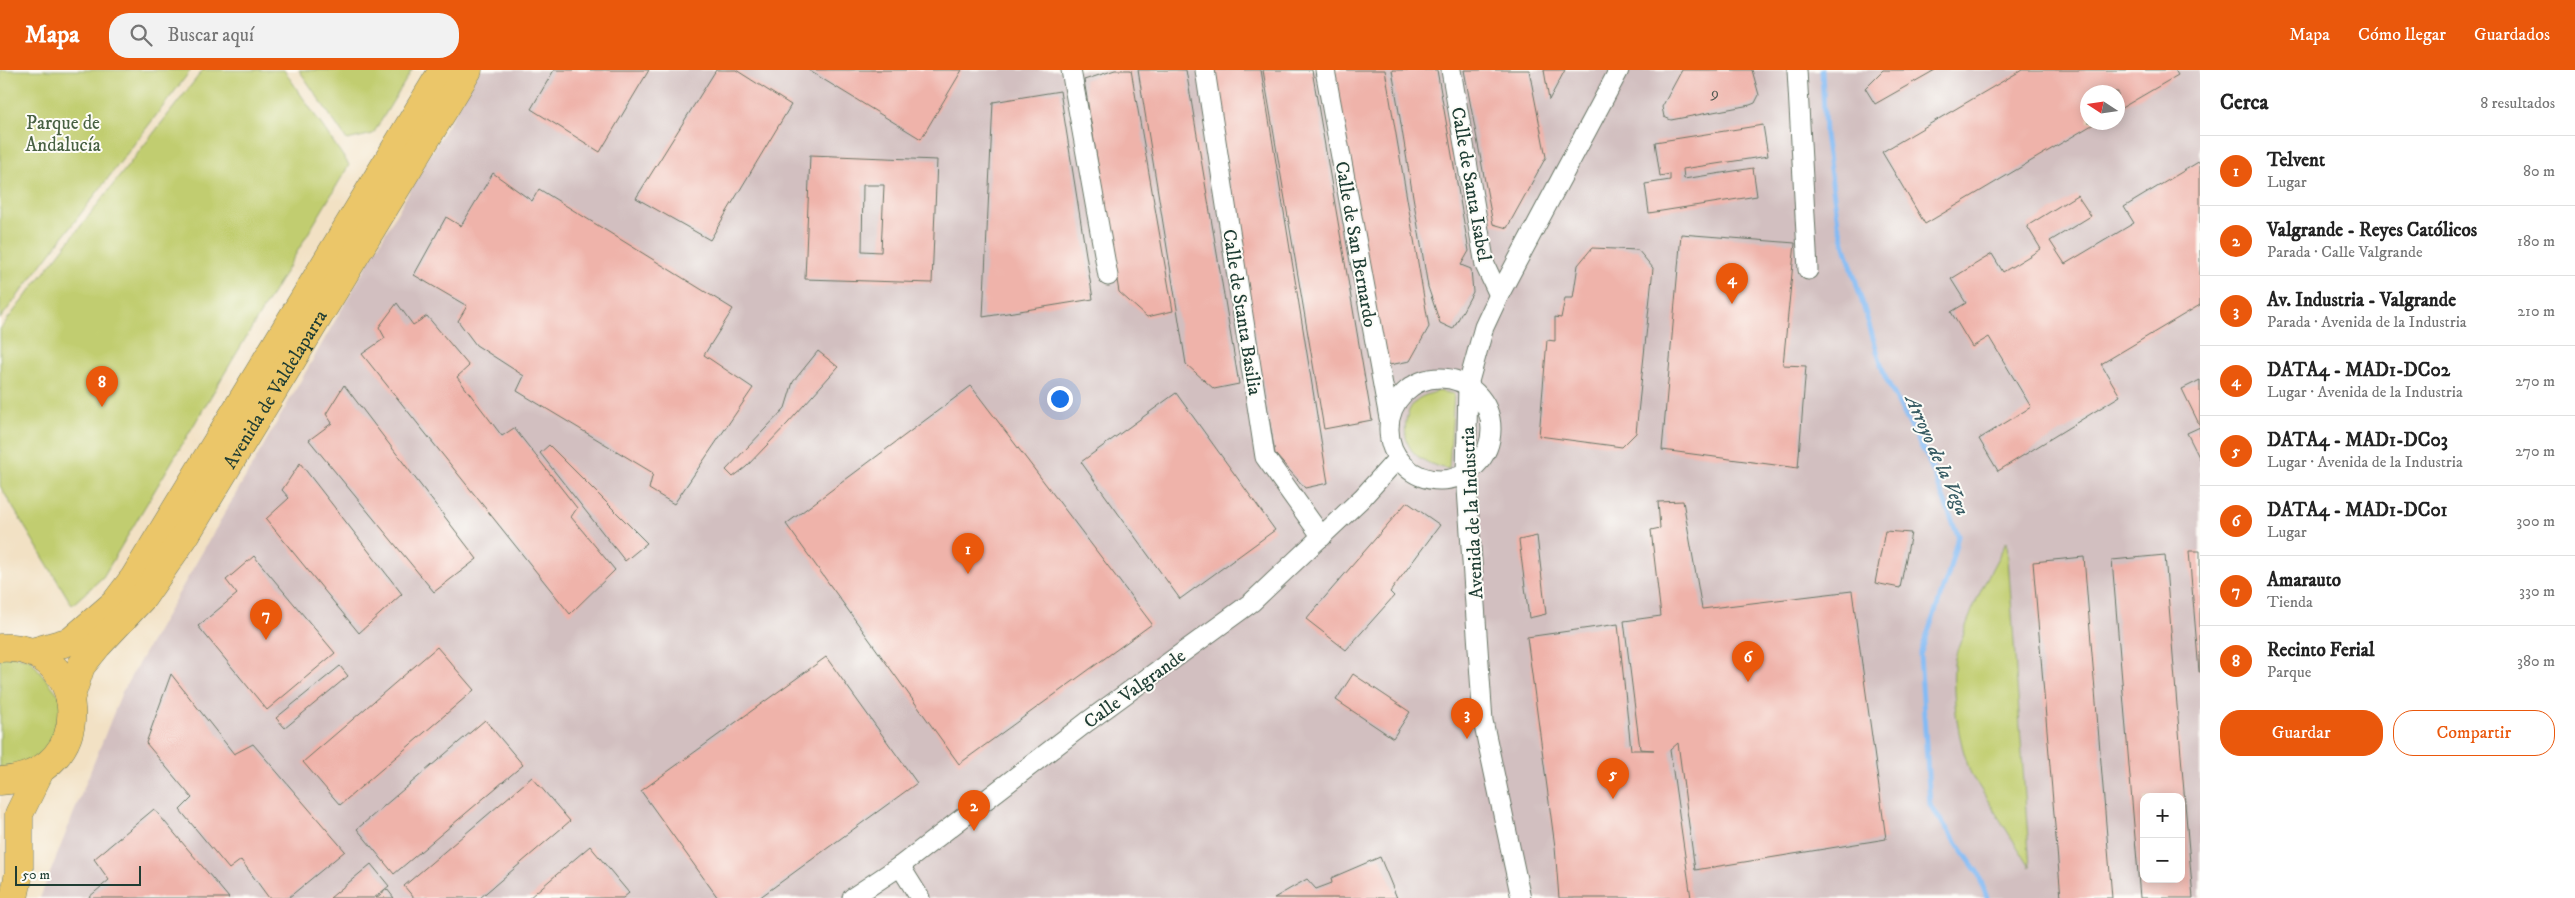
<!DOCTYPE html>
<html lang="es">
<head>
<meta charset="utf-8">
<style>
	body { margin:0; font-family:"IM FELL DW Pica",serif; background:#f2f2f2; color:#222 }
	.controls { position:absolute; right:15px; bottom:15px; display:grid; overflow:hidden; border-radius:10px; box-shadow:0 2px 12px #0003 }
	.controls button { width:45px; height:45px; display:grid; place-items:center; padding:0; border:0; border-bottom:1px solid #e0e0e0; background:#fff; color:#222; font:25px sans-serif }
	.compass { position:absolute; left:2080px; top:15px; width:45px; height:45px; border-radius:50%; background:#fff; box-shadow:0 2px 12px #0003; rotate:282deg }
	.scale { position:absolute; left:15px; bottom:12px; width:126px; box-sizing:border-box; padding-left:5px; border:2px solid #1f3d34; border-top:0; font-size:14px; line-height:18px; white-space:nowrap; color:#1f3d34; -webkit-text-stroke:4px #fdfcf7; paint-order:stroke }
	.you { position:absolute; left:1059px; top:328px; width:18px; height:18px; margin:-12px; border:4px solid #fff; border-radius:50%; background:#1a73e8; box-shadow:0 0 0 8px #1a73e833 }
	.badge { display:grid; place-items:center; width:32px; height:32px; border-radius:50%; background:#ea580c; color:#fff; font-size:16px; font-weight:700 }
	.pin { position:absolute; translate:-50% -41px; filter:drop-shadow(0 1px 2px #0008) }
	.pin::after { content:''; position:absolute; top:26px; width:18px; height:15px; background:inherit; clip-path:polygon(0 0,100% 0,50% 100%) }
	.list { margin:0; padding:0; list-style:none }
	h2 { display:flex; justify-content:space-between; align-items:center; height:65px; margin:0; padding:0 20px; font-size:21px }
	h2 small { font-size:16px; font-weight:400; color:#767676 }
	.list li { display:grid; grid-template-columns:32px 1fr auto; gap:15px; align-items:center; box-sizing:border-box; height:70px; padding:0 20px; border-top:1px solid #e0e0e0 }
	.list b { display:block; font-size:19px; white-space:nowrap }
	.list p { margin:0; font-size:16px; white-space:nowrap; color:#767676 }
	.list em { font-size:16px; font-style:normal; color:#767676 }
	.actions { display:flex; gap:10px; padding:15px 20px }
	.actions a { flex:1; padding:11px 0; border:1px solid #ea580c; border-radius:20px; text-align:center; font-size:18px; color:#ea580c }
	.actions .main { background:#ea580c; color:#fff }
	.icon { flex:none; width:28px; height:28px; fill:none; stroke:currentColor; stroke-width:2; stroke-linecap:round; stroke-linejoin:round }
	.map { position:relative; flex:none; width:2200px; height:828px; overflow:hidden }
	header { display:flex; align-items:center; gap:30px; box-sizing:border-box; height:70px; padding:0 25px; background:#ea580c; color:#fff }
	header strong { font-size:24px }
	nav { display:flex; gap:28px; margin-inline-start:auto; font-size:18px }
	.search { width:350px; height:45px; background:#f2f2f2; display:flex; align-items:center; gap:12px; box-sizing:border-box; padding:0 18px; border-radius:20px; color:#767676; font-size:19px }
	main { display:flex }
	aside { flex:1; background:#fff }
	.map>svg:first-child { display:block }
</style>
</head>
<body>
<header>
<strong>Mapa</strong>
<div class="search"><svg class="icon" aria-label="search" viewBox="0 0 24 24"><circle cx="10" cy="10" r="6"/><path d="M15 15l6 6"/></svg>Buscar aquí</div>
<nav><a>Mapa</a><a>Cómo llegar</a><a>Guardados</a></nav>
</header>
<main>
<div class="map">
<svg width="2200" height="828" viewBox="0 0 2200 828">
	<rect width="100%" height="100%" fill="#fdfcf7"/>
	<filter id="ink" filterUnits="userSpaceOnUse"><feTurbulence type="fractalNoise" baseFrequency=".02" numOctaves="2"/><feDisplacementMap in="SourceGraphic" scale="10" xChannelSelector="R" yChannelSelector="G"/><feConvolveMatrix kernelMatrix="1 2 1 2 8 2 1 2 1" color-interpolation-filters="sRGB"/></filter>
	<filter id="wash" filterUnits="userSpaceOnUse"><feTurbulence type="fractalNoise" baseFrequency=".0096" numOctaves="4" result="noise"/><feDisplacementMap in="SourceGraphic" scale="20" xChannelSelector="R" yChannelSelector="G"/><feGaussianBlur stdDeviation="1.12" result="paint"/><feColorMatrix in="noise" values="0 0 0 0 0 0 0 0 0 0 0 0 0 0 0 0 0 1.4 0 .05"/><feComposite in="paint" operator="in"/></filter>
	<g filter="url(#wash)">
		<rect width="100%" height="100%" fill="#f2e1c4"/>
		<path fill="#d2bfc0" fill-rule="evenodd" d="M 479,0 L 2200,0 L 2200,828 L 40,828 L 122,622 ZM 2088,22 L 2118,22 L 2118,52 L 2088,52 ZM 2144,727 L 2181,727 L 2181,809 L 2144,809 Z"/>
		<g fill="#c1cd6f" stroke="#708552">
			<polygon points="0,0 191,0 0,249"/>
			<polygon points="203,0 284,0 349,95 103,507 72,535 0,416 0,259"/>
			<polygon points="299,0 412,0 373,64 347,70"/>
			<path d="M 1438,321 L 1454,324 L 1449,399 C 1437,397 1423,392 1414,383 C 1402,371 1403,345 1414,333 C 1419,326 1430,324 1438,321 Z"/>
			<path d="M 2007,471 L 2008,488 L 2030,797 L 1971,704 C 1958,671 1952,629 1954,594 C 1955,584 1960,574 1963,565 C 1974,531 1990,502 2007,471 Z"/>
			<polygon points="0,584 29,588 64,631 47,687 0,703"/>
		</g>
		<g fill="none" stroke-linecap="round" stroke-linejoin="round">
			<polyline stroke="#84bbf4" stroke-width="5" points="1822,0 1825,65 1838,153 1885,307 1929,391 1958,466 1948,505 1920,585 1930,735 1978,803 1987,828"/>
		</g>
		<g id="blocks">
			<g fill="#efb3aa" fill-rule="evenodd">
				<polygon points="554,0 649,0 600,82 531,39"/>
				<polygon points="716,0 736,0 791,35 710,170 636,128"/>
				<polygon points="808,0 962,0 921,69"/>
				<polygon points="1115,0 1131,0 1173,241 1147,247 1119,222 1084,10"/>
				<polygon points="1138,0 1186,0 1239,314 1214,319 1186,294"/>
				<polygon points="1211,0 1261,0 1328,413 1305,418 1275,384"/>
				<polygon points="1263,0 1312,0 1372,350 1324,359"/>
				<polygon points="1334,0 1385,0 1429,257 1410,291 1384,296"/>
				<polygon points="1392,0 1437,0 1469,181 1461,195 1471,199 1473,222 1453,259 1440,253 1428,217"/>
				<polygon points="1464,0 1529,0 1546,87 1507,158 1493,154"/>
				<polygon points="1544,0 1565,0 1549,30"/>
				<polygon points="1682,0 1752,0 1759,25 1755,33 1750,35 1671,50 1664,47 1662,37"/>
				<polygon points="1883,0 1935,0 1875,34 1865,18"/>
				<polygon points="2022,0 2175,0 2178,5 2118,40 2118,22 2088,22 2088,52 2097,52 1925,154 1882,82"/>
				<polygon points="1060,21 1093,229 983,247 993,32"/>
				<polygon points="1763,55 1768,86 1683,99 1684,109 1753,98 1757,126 1649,143 1645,114 1670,110 1670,104 1660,106 1655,72"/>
				<path d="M 810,85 L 937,90 L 932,213 L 805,209 ZM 863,115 L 884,115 L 881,182 L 862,181 Z"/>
				<polygon points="2200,91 2200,235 2101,294 2120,326 1998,401 1979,369 2031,337 1989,267 1972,277 1951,242 1966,233 1951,209 1992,184 2003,202 2041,179 2027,156 2077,125 2091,146 2050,171 2065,194 2134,153 2124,137"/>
				<polygon points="493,103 532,131 539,119 733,239 704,285 753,318 674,434 649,419 653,403 517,321 524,306 476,275 458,251 467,236 414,205 446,147 461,156"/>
				<polygon points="1681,164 1795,173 1783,295 1806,296 1798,398 1662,380"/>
				<polygon points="1592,178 1638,180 1653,198 1636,363 1622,377 1539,366 1547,270 1555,271 1555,247 1561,248 1565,228 1573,228 1578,195"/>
				<polygon points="397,233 413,255 427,246 469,296 457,307 502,366 514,358 577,438 571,447 615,500 570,544 362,284 385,268 379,257"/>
				<polygon points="818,281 838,297 788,353 746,397 733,407 726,400 785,338 793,312"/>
				<polygon points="2200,310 2200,356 2182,319"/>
				<polygon points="344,315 477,489 434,522 309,370 332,353 326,344"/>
				<polygon points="971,316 1152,554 959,694 786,454"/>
				<polygon points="1176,323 1275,460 1180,529 1081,392"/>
				<polygon points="2200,357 2200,389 2187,363"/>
				<polygon points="549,375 647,473 625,491 540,383"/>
				<polygon points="300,393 402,524 359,563 266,449 289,428 282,420"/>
				<polygon points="1683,431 1702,539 1852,521 1886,769 1695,800 1678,673 1670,680 1691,828 1559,828 1555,777 1527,567 1618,554 1631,680 1654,680 1640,679 1624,551 1661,546 1651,460 1660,458 1658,432"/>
				<polygon points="1407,432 1440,455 1390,522 1394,526 1346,580 1306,549"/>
				<polygon points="1885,461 1911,463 1900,518 1875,513"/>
				<polygon points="1537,466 1546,544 1529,548 1519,470"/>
				<polygon points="2189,481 2200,481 2200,602 2199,602"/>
				<path d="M 2165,485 L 2182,698 L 2193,828 L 2140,828 L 2112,490 ZM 2144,727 L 2181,727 L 2181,809 L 2144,809 Z"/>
				<polygon points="254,486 335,583 267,640 198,556 237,524 226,510"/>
				<polygon points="2084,487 2102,705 2112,828 2061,828 2033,492"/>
				<polygon points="437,577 474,620 340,735 303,692"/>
				<polygon points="826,587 917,713 759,828 718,828 641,721"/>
				<polygon points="340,596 348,606 285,658 276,648"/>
				<polygon points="171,604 234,684 253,674 345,781 288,828 269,828 241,790 229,799 180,740 192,728 146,673"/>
				<polygon points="1353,604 1410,642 1393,668 1336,630"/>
				<polygon points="485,650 523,695 394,804 357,759"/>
				<polygon points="532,707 570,751 480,828 414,828 404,816"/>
				<polygon points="154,739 229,828 88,828 109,810 94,789"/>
				<polygon points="590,776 629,823 623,828 529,828"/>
				<polygon points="1380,787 1397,828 1274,828 1307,809 1316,819 1332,813 1331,808"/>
				<polygon points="371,794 389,816 374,828 330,828"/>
				<polygon points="387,819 394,828 376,828"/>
			</g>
		</g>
	</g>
	<g filter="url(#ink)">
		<use href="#blocks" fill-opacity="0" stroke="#697666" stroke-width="1"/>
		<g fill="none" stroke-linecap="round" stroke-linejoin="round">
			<defs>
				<g id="minor">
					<polyline points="1071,0 1108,206"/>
					<polyline points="1205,0 1265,387 1322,467"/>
					<polyline points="1325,0 1389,348"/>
					<polyline points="1451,0 1485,195 1499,225"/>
					<polyline points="1797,0 1808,200"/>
					<circle cx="1440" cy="359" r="51"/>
					<polyline points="900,796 920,828"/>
					<polyline points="852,828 900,796 1087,652 1252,532 1362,428 1398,388"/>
					<polyline points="1521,828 1483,651 1466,404 1468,315 1484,257 1499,225 1619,0"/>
				</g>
				<g id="highway">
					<path d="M 0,578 C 88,572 102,705 0,711"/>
					<polyline points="32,582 71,571 115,533 134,508 443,0"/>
					<path id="s1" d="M 70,629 L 81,596 L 98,575 L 143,527 L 185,466 L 468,0"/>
					<polyline points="14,828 19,803 19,744 40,701"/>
				</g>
			</defs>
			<use href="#minor" stroke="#697666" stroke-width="21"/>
			<use href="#highway" stroke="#697666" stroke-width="29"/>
			<use href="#minor" stroke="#fff" stroke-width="19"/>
			<use href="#highway" stroke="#ebc669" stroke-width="28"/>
		</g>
	</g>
	<g text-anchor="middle" stroke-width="4" stroke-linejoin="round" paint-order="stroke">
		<g font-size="16" fill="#535a52">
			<text x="1715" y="28">9</text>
		</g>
		<g font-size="19" fill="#486143" stroke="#fdfcf7">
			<text x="63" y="59">Parque de<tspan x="63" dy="22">Andalucía</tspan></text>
		</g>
		<g font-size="19" fill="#1f3d34" stroke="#fdfcf7">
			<text transform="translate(1472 114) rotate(80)" y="7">Calle de Santa Isabel</text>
			<text transform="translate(1357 174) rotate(80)" y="7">Calle de San Bernardo</text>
			<text transform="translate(1243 242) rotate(81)" y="7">Calle de Stanta Basilia</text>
			<text dy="7" stroke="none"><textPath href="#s1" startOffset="374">Avenida de Valdelaparra</textPath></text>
			<text transform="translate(1471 443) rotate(-93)" y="7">Avenida de la Industria</text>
			<text transform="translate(1134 618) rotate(-36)" y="7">Calle Valgrande</text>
		</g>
		<g font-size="20" font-style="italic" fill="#385c64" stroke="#fdfcf7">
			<text transform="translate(1938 385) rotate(66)" y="7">Arroyo de la Vega</text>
		</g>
	</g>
</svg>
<div class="controls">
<button>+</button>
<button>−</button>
</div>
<svg class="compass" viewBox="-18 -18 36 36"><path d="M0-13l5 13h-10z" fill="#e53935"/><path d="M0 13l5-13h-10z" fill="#767676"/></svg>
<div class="scale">50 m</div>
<div class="you"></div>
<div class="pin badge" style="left:968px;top:504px">1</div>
<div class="pin badge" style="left:974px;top:761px">2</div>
<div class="pin badge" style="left:1467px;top:669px">3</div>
<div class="pin badge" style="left:1732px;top:234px">4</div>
<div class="pin badge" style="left:1613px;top:729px">5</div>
<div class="pin badge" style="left:1748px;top:612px">6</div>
<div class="pin badge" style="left:266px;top:570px">7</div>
<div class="pin badge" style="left:102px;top:337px">8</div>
</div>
<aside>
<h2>Cerca<small>8 resultados</small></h2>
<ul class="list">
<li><span class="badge">1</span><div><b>Telvent</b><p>Lugar</p></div><em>80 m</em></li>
<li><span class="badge">2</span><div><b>Valgrande - Reyes Católicos</b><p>Parada · Calle Valgrande</p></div><em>180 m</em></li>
<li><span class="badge">3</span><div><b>Av. Industria - Valgrande</b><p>Parada · Avenida de la Industria</p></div><em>210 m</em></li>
<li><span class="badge">4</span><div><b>DATA4 - MAD1-DC02</b><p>Lugar · Avenida de la Industria</p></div><em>270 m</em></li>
<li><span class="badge">5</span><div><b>DATA4 - MAD1-DC03</b><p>Lugar · Avenida de la Industria</p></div><em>270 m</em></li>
<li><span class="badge">6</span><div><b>DATA4 - MAD1-DC01</b><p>Lugar</p></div><em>300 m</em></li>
<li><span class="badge">7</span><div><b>Amarauto</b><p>Tienda</p></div><em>330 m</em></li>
<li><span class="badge">8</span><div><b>Recinto Ferial</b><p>Parque</p></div><em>380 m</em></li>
</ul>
<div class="actions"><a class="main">Guardar</a><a>Compartir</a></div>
</aside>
</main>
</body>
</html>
